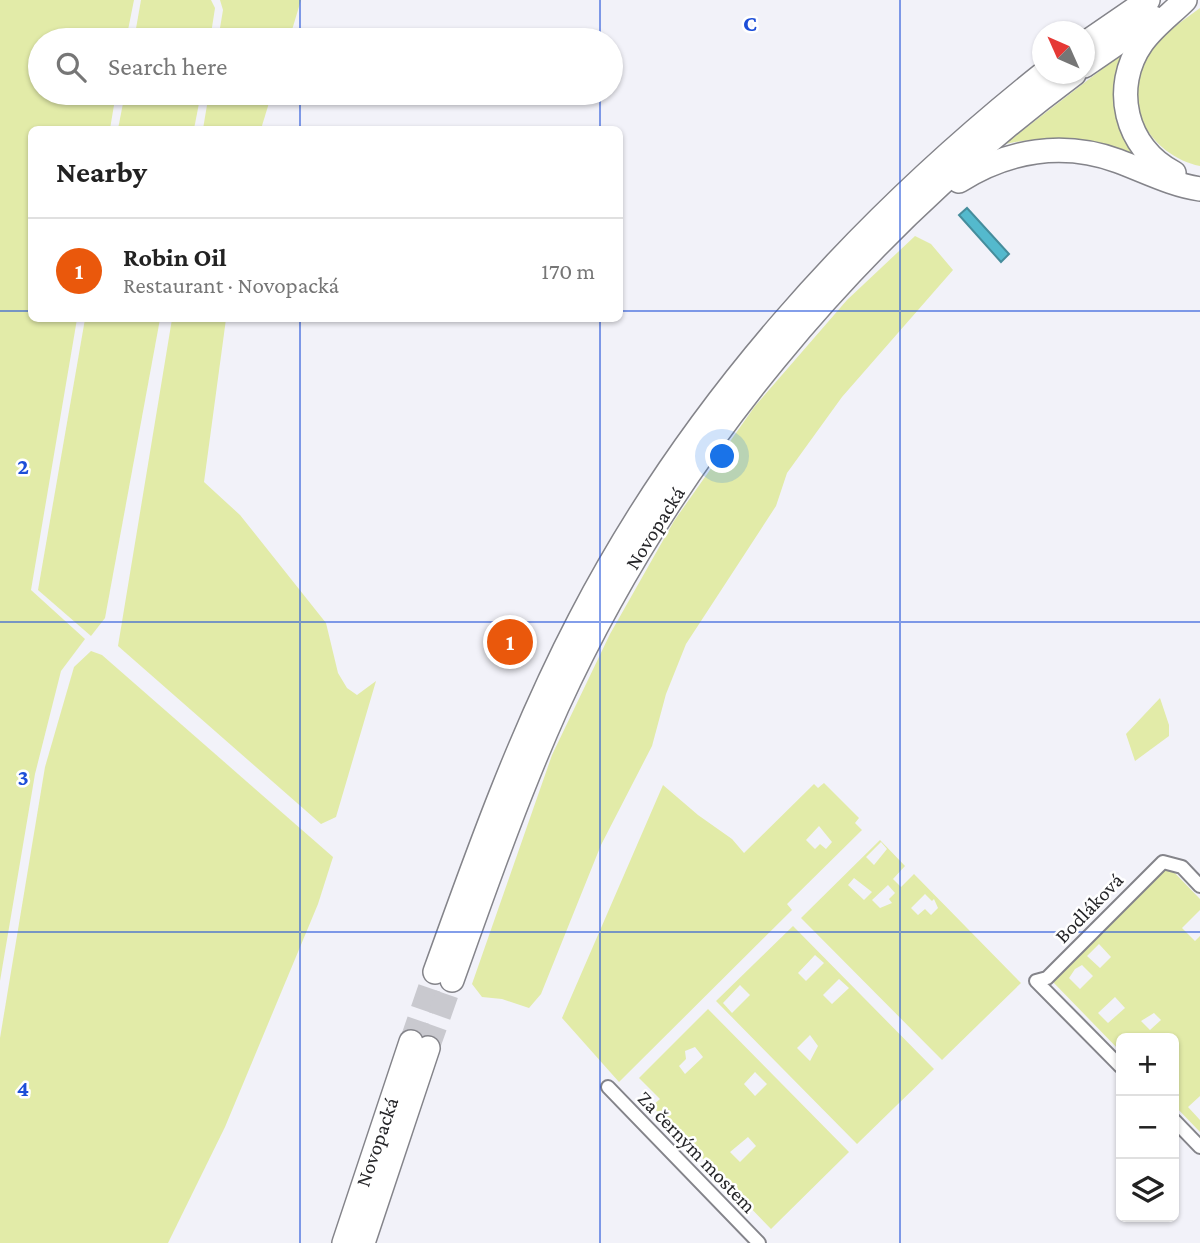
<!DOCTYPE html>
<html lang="en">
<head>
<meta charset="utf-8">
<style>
	body { margin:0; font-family:"Crimson Pro",serif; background:#f2f2f2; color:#222 }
	.controls { position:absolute; right:21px; bottom:21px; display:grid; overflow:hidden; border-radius:10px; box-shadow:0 2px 5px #0004 }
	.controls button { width:63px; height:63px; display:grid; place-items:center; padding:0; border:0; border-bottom:2px solid #e0e0e0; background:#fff; color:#222; font:35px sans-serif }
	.compass { position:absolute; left:1032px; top:21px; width:63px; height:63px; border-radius:50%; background:#fff; box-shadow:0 2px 5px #0004; rotate:315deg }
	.you { position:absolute; left:723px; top:457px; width:24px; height:24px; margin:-18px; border:5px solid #fff; border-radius:50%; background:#1a73e8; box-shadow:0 0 0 10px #1a73e833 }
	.badge { display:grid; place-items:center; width:46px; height:46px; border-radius:50%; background:#ea580c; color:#fff; font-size:23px; font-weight:700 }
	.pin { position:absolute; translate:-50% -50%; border:4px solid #fff; box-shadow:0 2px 7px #0006 }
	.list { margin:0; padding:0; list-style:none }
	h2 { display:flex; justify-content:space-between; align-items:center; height:91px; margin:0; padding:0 28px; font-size:30px }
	h2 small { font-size:23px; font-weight:400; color:#767676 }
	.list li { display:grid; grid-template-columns:46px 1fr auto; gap:21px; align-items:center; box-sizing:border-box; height:105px; padding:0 28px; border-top:2px solid #e0e0e0 }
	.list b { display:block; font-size:26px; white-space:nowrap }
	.list p { margin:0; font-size:23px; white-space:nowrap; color:#767676 }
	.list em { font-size:23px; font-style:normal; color:#767676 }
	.icon { flex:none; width:38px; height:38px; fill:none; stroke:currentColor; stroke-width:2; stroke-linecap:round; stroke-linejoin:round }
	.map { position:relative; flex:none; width:1200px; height:1243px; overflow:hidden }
	.search { position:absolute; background:#fff; box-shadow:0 2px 5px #0004; left:28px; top:28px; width:595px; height:77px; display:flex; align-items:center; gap:18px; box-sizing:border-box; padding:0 24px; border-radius:38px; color:#767676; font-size:26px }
	.panel { position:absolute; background:#fff; box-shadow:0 2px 5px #0004; left:28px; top:126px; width:595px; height:196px; border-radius:10px }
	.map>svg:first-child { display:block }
</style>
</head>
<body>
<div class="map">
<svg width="1200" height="1243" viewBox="0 0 1200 1243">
	<rect width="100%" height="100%" fill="#f2f2f9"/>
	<g fill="#e2eba8" fill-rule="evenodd">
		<polygon points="0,0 134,0 126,40 40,40 40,93 116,93 110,129 32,130 32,318 77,319 31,590 85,639 61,671 35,774 0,981"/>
		<polygon points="141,0 211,0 215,8 210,40 134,40"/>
		<polygon points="220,0 301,0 289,40 218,40 223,10"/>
		<path d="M 1200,8 L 1200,166 C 1151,156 1115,99 1147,55 C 1161,35 1181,22 1200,8 Z"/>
		<path d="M 1123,53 C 1107,99 1116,115 1138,156 C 1093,137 1053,134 1005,144 Z"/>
		<polygon points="125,93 201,93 194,129 118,129"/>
		<polygon points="209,93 272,93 261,129 203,129"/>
		<polygon points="915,236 931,244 953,270 842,397 787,473 776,506 686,644 666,694 652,746 601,845 541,994 529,1008 502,999 482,997 472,984 552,755 610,634 674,521 755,406 847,300"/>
		<polygon points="85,319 160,319 105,618 91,636 38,590"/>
		<polygon points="172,319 226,319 204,482 240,515 326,623 338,673 347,688 357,695 376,681 336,817 321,824 118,646"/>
		<polygon points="91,651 102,655 333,857 318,904 225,1127 168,1243 0,1243 0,1038 45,767 74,667"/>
		<polygon points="1160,698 1169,725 1169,736 1135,761 1126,734"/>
		<path d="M 824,783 L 859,818 L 855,823 L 862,830 L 787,904 L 792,910 L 619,1082 L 562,1018 L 663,785 L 698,815 L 732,839 L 744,853 L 814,784 L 818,788 ZM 819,826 L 832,842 L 826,849 L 820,844 L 815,849 L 806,840 Z"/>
		<path d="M 880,840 L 905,866 L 893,879 L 901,887 L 914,874 L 1021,983 L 942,1060 L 801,918 ZM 881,842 L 887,849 L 874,865 L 866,857 ZM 854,878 L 872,892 L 864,900 L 848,885 ZM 888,885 L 895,893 L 889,899 L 892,903 L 880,908 L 872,900 ZM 925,894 L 932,901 L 934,899 L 938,908 L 931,915 L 925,909 L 918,915 L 911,908 Z"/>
		<path d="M 1168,866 L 1200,899 L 1200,910 L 1182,928 L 1195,941 L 1200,936 L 1200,1096 L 1188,1107 L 1200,1120 L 1200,1132 L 1174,1105 L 1174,1038 L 1121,1038 L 1121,1052 L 1053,982 ZM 1099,944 L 1111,957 L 1100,968 L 1087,956 ZM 1082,965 L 1093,976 L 1080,989 L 1069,978 L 1075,969 ZM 1115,997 L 1125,1008 L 1108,1023 L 1098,1013 ZM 1154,1013 L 1161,1020 L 1150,1030 L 1141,1021 Z"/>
		<path d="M 793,926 L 934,1069 L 857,1144 L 716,1001 ZM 815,955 L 824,963 L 806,981 L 798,973 ZM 839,979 L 849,988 L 832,1004 L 823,995 ZM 740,985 L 750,995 L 732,1013 L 723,1003 ZM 810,1035 L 818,1046 L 810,1061 L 797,1048 Z"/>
		<path d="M 708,1009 L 849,1152 L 771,1229 L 652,1106 L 660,1099 L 639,1078 ZM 695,1047 L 703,1057 L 685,1074 L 679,1066 L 686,1059 L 685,1051 ZM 755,1072 L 767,1084 L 755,1096 L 744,1084 ZM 748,1137 L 756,1146 L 740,1162 L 730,1152 Z"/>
	</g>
	<polygon fill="#54b9cd" stroke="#468d9c" stroke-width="2" points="967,208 1009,254 1001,262 959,215"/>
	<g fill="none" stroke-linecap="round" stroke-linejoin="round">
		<g stroke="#c9c9cf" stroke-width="23" stroke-dasharray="23 11" stroke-linecap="butt">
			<polyline points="411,1042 435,972"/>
			<polyline points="428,1048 452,980"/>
		</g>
		<defs>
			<g id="street">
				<polyline points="1121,1067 1036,981 1047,978 1163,862 1182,867 1200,886"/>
				<polyline points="608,1087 759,1243"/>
				<polyline points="1174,1120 1200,1147"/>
			</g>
			<g id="highway">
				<polyline points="1084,44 1148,0"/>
				<polyline points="1084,66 1154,18"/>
				<path d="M 1174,173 C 1125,148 1111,87 1142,43 C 1153,27 1171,14 1185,0"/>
				<path d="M 959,181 C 1008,150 1063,141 1118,161 C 1145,171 1172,185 1200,189"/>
				<path d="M 435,972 C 478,852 521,732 580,619 C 691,405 856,223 1043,74"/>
				<path d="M 452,980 C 485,888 517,796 557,707 C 671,457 855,237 1074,74"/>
				<polyline points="344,1243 411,1042"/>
				<polyline points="363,1243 428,1048"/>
			</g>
		</defs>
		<use href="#street" stroke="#84848a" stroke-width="16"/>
		<use href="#highway" stroke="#84848a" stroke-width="26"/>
		<use href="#street" stroke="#fff" stroke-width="12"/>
		<use href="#highway" stroke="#fff" stroke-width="23"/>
	</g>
	<path fill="none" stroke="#1d4ed8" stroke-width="2" stroke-opacity="0.55" d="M 300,0 L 300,40M 600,0 L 600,40M 900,0 L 900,1243M 300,93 L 300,130M 600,93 L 600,130M 0,311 L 32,311M 620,311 L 1200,311M 300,318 L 300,1243M 600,318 L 600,1243M 0,622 L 1200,622M 0,932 L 1200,932"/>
	<g text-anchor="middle" stroke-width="5" stroke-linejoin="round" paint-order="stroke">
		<g font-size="21" fill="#262629" stroke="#fff">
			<text transform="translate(655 528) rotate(-58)" y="7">Novopacká</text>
			<text transform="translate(1089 908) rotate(-46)" y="7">Bodláková</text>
			<text transform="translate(377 1142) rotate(-71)" y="7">Novopacká</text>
			<text transform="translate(697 1152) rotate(46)" y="7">Za černým mostem</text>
		</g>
	</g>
	<g font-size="23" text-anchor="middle" font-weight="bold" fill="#1d4ed8" stroke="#fff" stroke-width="5" stroke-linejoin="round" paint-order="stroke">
		<text x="750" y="31">C</text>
		<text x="23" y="474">2</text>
		<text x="23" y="785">3</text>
		<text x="23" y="1096">4</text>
	</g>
</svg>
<div class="controls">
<button>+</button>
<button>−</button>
<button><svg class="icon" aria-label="layers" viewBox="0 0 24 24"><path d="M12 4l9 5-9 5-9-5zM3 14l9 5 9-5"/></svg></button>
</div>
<svg class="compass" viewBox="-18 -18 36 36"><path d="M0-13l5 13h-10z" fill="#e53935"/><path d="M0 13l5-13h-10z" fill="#767676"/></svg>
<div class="you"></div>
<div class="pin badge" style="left:510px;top:642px">1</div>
<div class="search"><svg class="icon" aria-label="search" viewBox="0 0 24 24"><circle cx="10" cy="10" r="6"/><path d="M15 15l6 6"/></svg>Search here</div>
<section class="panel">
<h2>Nearby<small></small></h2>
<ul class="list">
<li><span class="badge">1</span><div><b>Robin Oil</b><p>Restaurant · Novopacká</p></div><em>170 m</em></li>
</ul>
</section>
</div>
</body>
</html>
